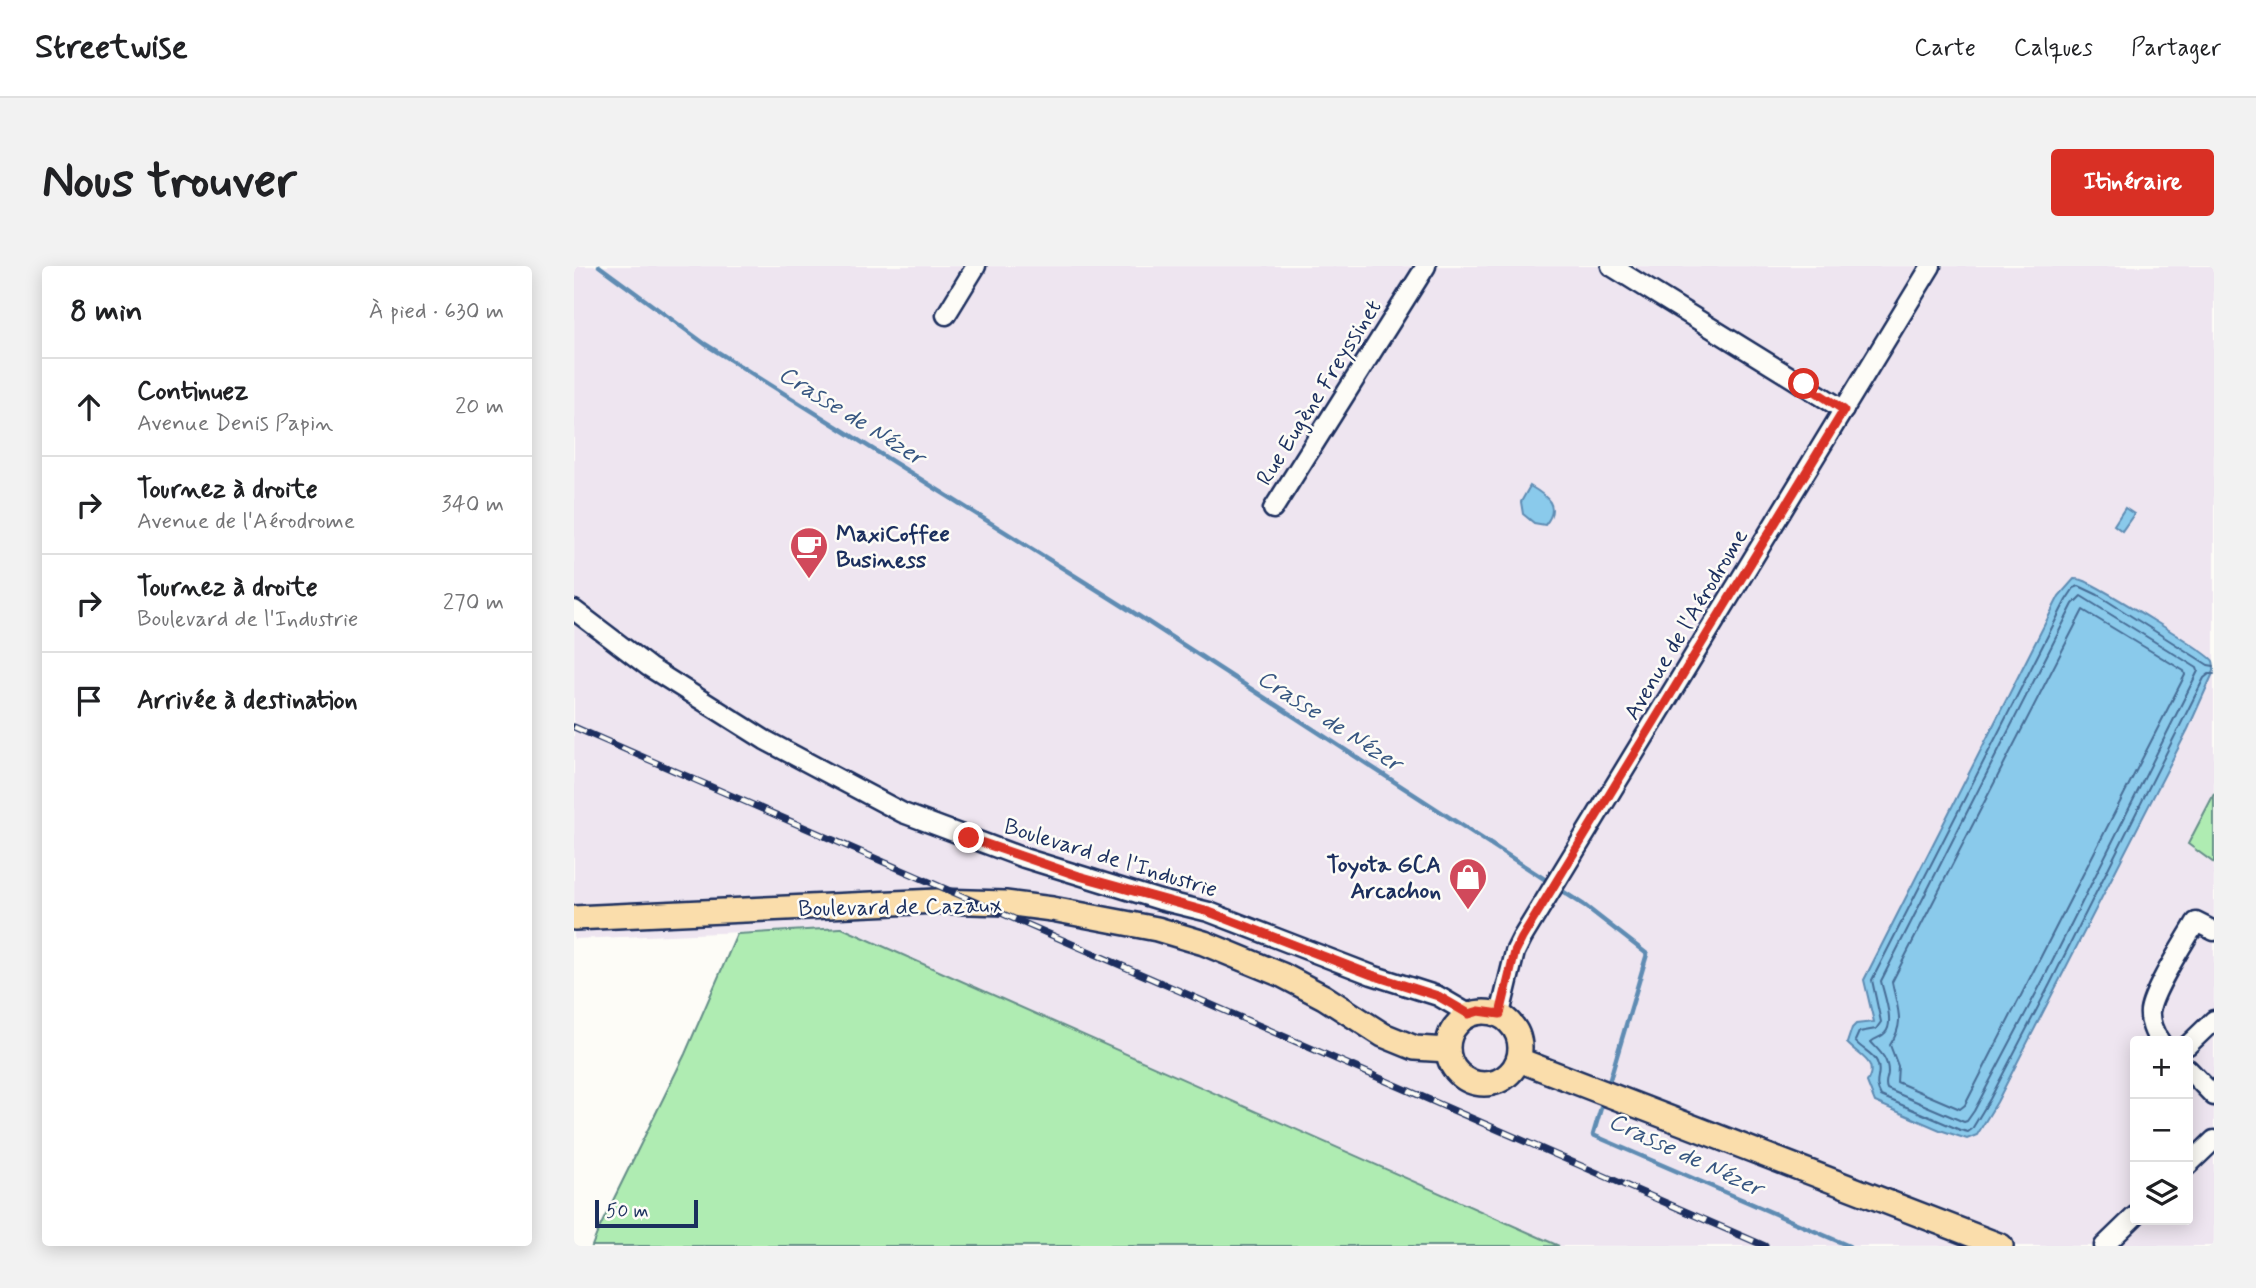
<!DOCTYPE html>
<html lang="fr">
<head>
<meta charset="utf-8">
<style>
	body { margin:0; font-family:Mynerve,sans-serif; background:#f2f2f2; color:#202124 }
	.controls { position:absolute; right:21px; bottom:21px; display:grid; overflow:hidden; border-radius:7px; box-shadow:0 4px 18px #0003 }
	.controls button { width:63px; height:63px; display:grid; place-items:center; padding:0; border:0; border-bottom:2px solid #e0e0e0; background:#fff; color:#202124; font:35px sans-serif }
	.scale { position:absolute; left:21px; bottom:18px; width:103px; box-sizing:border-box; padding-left:7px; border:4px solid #1b2f5e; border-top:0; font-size:19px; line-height:24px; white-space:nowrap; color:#1b2f5e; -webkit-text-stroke:5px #fdfcf7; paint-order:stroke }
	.stop { position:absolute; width:21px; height:21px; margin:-16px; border:5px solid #d93025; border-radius:50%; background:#fff }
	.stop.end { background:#d93025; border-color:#fff; box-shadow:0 2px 7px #0008 }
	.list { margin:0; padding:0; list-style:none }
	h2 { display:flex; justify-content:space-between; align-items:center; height:91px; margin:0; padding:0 28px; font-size:30px }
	h2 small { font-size:23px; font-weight:400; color:#757577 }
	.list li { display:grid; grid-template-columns:46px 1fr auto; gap:21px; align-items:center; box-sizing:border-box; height:98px; padding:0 28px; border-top:2px solid #e0e0e0 }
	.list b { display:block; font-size:26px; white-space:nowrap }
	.list p { margin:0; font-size:23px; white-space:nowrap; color:#757577 }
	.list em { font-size:23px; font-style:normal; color:#757577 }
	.icon { flex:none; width:38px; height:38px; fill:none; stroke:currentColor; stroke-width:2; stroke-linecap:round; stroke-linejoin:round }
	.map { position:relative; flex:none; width:1640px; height:980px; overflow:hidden; border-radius:7px }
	header { display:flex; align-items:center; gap:42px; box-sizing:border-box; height:98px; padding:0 35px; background:#fff; border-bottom:2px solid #e0e0e0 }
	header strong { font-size:33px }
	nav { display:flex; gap:38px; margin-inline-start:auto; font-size:24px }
	.intro { display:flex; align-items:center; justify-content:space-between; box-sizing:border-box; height:168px; padding:0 42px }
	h1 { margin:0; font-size:49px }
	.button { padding:18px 32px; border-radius:7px; background:#d93025; color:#fff; font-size:24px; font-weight:700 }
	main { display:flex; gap:42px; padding:0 42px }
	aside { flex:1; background:#fff; border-radius:7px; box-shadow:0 4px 18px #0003 }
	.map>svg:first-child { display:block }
</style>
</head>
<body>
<header>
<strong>Streetwise</strong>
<nav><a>Carte</a><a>Calques</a><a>Partager</a></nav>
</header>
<div class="intro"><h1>Nous trouver</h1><a class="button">Itinéraire</a></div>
<main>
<aside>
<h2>8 min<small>À pied · 630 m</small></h2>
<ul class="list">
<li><svg class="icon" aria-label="ahead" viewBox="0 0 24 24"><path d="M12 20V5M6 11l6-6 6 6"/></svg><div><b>Continuez</b><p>Avenue Denis Papin</p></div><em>20 m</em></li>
<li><svg class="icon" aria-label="right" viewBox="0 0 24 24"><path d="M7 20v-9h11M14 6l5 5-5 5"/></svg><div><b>Tournez à droite</b><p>Avenue de l'Aérodrome</p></div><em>340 m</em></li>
<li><svg class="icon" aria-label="right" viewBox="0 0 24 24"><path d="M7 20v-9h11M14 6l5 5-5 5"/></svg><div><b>Tournez à droite</b><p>Boulevard de l'Industrie</p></div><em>270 m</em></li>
<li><svg class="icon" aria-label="arrive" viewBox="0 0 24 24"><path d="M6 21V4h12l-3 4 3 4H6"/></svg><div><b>Arrivée à destination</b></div></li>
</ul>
</aside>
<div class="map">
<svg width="1640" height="980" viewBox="0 0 1640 980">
	<rect width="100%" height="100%" fill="#fdfcf7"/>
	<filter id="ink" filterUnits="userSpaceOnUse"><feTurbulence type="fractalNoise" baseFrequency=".0143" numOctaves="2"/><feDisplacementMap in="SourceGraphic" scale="14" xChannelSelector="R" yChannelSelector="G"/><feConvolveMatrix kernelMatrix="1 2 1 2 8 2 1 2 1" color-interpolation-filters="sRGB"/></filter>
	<g filter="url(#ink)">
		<path fill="#eee5f0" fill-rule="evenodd" d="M 0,0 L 1640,0 L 1640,528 L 1615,578 L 1640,597 L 1640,980 L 986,980 L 268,662 L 0,673 ZM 1561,775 L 1614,775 L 1614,954 L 1561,954 Z"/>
		<g fill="#afecb2" stroke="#658e88" stroke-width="2">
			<polygon points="1640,528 1640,597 1614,578"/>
			<polygon points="267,662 268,662 985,980 18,980 24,965 111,788 163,668"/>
		</g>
		<g fill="#8acaeb" stroke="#5e8cb3" stroke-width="2">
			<path d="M 956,220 C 973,230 987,240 971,259 L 960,257 L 949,248 L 947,236 Z"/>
			<polygon points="1551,242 1560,248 1548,265 1540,259"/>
			<path d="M 1500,313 C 1506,313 1510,314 1515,317 C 1530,324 1634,386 1639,395 C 1640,398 1640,401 1640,405 L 1614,463 L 1423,836 L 1403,869 L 1393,873 L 1366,864 L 1301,836 L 1293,816 C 1305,795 1286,791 1273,777 L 1278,762 L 1282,758 L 1300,756 L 1290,714 L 1485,330 Z"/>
		</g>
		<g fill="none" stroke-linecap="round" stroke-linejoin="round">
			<g stroke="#476d96" stroke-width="2">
				<path d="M 1507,330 L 1623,402 L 1624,405 L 1469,714 L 1400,845 L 1393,855 L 1390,856 L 1313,823 C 1310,815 1314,813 1314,806 C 1314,792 1305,785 1297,776 C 1301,772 1307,772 1311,767 C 1321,757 1310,729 1307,715 L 1499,338 Z"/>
				<path d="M 1509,344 L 1610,405 L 1611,409 L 1391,839 L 1386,843 L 1323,816 L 1324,800 L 1316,779 C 1332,755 1323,743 1318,716 Z"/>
				<path d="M 1640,400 L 1634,399 L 1524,329 L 1505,320 L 1500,322 L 1492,334 L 1298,714 L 1307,756 L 1302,763 L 1285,766 L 1281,775 C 1287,783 1299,787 1303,796 C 1309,809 1298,814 1307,830 L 1386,864 L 1394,866 L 1398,863 L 1416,833 L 1476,718 L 1630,412 L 1635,408 L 1640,408"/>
			</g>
			<g stroke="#5e8cb3" stroke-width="4.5">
				<polyline points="25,0 131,78 557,345 975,616"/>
				<polyline points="985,623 1010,639 1073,688 1034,820"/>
				<polyline points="1029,835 1019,869 1275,980"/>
			</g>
			<defs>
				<g id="minor">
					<polyline points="1037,0 1270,144"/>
					<polyline points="372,49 402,0"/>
					<polyline points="699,243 852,0"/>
					<polyline points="0,344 75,401 191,474 329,547 450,592 586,634 635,646 798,709 864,730 895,748"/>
					<polyline points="926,748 941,686 948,672 1357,0"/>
					<path d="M 1586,775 C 1580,768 1575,755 1576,745 C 1579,724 1610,677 1622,656 L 1640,665"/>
					<polyline points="1614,779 1640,754"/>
					<polyline points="1614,803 1640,830"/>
					<polyline points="1614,899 1640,874"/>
					<polyline points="1530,980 1561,950"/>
				</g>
				<g id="major">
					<polyline points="0,652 363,635 431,637 478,643 583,663 630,677 708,709 750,731 809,769 841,782 874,784"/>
					<circle cx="910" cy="782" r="36"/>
					<polyline points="945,794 1427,980"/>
				</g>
			</defs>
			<use href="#minor" stroke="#1b2f5e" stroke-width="23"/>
			<use href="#major" stroke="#1b2f5e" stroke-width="28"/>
			<use href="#minor" stroke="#fdfcf7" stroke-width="18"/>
			<use href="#major" stroke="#faddab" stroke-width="23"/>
			<defs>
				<polyline id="rail" points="0,461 1191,980"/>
			</defs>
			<use href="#rail" stroke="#1b2f5e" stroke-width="7"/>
			<use href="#rail" stroke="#fdfcf7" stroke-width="4.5" stroke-dasharray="13" stroke-linecap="butt"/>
		</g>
	</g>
	<g fill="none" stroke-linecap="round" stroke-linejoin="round" filter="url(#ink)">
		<polyline stroke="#d93025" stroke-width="9" points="395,572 505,610 635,646 798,709 864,730 895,748 905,745 926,748 941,686 948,672 1270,144 1230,118"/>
	</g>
	<defs>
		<symbol id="cafe-pin" viewBox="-11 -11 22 30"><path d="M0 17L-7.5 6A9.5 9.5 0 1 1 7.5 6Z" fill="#d1495b" stroke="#fdfcf7"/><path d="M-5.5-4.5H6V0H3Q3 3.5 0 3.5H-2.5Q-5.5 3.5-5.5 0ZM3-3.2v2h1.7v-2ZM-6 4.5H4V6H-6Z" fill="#fff"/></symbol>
		<symbol id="shop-pin" viewBox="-11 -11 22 30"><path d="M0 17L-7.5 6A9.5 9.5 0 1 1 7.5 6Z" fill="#d1495b" stroke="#fdfcf7"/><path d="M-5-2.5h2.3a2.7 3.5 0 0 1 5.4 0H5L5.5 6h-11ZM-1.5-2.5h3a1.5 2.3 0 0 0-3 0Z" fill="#fff"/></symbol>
	</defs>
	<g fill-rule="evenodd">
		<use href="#cafe-pin" x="213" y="258" width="44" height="60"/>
		<use href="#shop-pin" x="872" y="589" width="44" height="60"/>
	</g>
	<g text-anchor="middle" stroke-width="5" stroke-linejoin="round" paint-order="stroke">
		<g font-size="23" fill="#1b2f5e" stroke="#fdfcf7">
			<text transform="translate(744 126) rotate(-58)" y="8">Rue Eugène Freyssinet</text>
			<text transform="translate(1111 358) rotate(-59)" y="8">Avenue de l'Aérodrome</text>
			<text transform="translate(537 591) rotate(17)" y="8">Boulevard de l'Industrie</text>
			<text transform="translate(326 640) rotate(-1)" y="8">Boulevard de Cazaux</text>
		</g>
		<g font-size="23" font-weight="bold" fill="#1b2f5e" stroke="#fdfcf7" text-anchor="start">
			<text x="262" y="275">MaxiCoffee<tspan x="262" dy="26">Business</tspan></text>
			<text x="867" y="606" text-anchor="end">Toyota GCA<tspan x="867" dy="26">Arcachon</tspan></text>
		</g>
		<g font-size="24" font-style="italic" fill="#375681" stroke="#fdfcf7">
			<text transform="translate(278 149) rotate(32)" y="8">Crasse de Nézer</text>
			<text transform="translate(756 454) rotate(33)" y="8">Crasse de Nézer</text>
			<text transform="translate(1112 888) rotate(25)" y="8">Crasse de Nézer</text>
		</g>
	</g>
</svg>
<div class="controls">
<button>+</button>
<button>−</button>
<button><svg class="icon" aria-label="layers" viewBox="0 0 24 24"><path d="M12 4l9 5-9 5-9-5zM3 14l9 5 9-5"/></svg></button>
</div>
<div class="scale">50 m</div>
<div class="stop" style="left:1230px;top:118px"></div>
<div class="stop end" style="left:395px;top:572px"></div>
</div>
</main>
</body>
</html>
